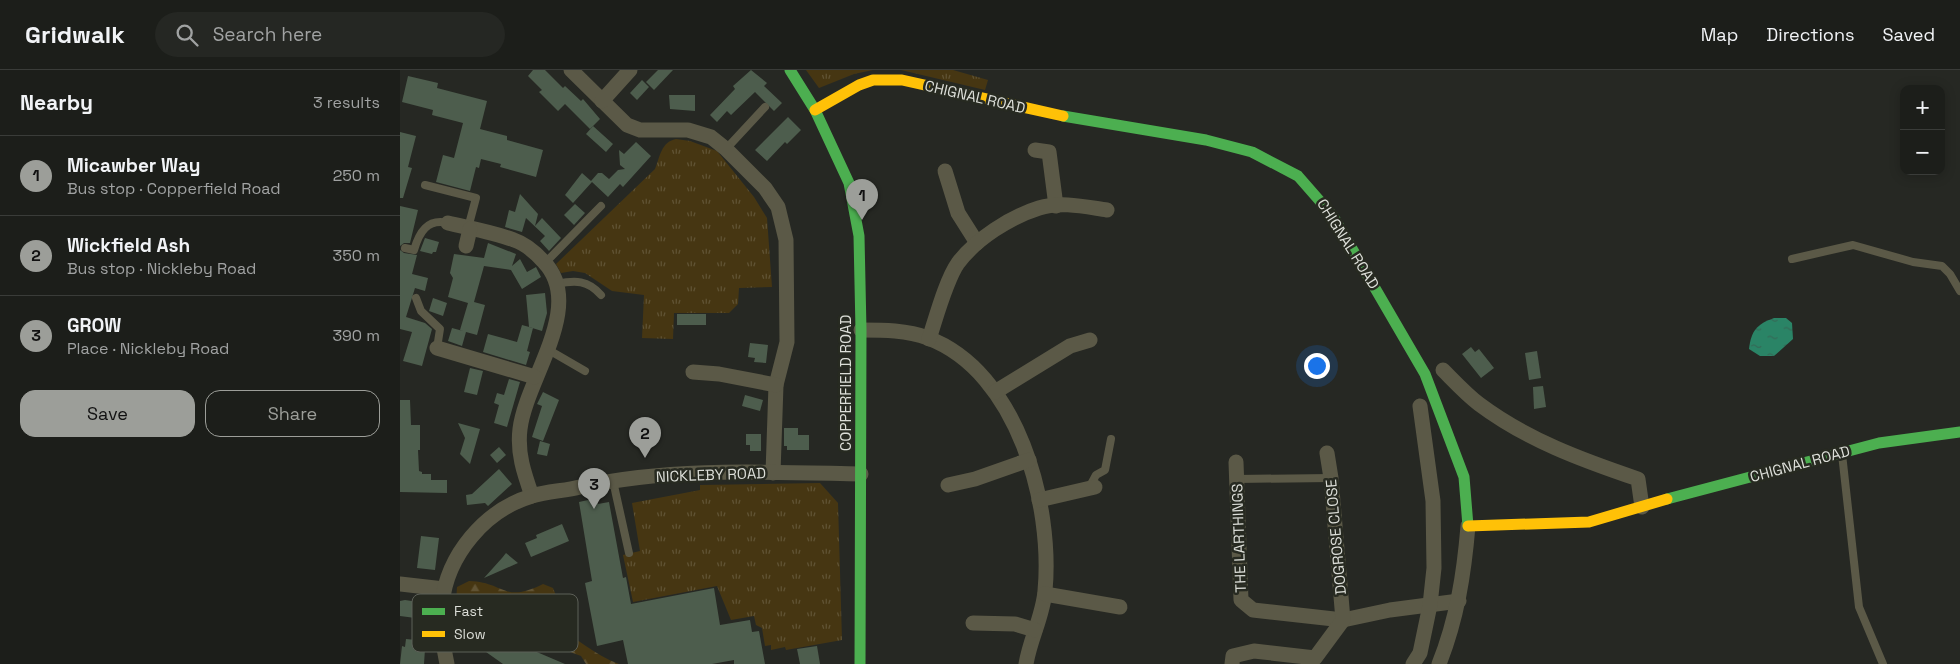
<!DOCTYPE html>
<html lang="en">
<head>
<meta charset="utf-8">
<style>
	body { margin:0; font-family:"Space Grotesk",sans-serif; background:#252723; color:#f1f3f6 }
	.controls { position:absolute; right:15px; top:15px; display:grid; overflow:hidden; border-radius:10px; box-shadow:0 2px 12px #0003 }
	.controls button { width:45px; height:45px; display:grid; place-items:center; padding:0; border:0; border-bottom:1px solid #3a3c39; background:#1c1e1a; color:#f1f3f6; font:25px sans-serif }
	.you { position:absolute; left:916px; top:295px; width:18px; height:18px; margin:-12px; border:4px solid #fff; border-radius:50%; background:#1a73e8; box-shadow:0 0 0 8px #1a73e833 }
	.badge { display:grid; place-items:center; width:32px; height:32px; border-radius:50%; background:#9c9e99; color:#111; font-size:16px; font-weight:700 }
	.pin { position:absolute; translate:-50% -41px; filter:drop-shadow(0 1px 2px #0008) }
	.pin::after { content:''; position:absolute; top:26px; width:18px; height:15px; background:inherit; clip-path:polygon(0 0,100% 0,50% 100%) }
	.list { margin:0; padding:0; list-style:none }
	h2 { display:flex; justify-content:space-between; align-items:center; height:65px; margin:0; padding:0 20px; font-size:21px }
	h2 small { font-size:16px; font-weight:400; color:#a0a2a2 }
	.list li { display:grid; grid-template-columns:32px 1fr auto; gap:15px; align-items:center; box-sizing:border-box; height:80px; padding:0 20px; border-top:1px solid #3a3c39 }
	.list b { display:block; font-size:19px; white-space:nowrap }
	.list p { margin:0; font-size:16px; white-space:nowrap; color:#a0a2a2 }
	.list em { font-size:16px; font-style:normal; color:#a0a2a2 }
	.actions { display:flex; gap:10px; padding:15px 20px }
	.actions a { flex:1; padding:11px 0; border:1px solid #9c9e99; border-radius:15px; text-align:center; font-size:18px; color:#9c9e99 }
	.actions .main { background:#9c9e99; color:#111 }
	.icon { flex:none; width:28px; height:28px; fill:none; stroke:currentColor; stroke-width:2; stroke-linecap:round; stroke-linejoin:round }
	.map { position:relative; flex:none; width:1560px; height:594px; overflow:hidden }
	header { display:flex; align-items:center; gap:30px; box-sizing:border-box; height:70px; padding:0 25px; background:#1c1e1a; border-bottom:1px solid #3a3c39 }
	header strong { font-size:24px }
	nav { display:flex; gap:28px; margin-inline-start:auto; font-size:18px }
	.search { width:350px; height:45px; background:#252723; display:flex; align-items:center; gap:12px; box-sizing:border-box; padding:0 18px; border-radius:28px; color:#a0a2a2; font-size:19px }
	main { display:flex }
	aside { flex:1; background:#1c1e1a }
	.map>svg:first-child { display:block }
</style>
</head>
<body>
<header>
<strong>Gridwalk</strong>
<div class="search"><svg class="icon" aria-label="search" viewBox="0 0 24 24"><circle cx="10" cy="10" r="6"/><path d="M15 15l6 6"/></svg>Search here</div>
<nav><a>Map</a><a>Directions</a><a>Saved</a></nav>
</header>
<main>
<aside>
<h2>Nearby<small>3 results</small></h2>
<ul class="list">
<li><span class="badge">1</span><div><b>Micawber Way</b><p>Bus stop · Copperfield Road</p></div><em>250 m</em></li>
<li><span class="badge">2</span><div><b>Wickfield Ash</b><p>Bus stop · Nickleby Road</p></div><em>350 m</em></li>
<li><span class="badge">3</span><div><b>GROW</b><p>Place · Nickleby Road</p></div><em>390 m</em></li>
</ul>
<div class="actions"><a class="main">Save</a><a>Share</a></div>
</aside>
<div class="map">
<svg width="1560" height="594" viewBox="0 0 1560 594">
	<defs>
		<pattern id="grass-tufts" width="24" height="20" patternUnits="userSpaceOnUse" patternTransform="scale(1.25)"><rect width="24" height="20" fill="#463612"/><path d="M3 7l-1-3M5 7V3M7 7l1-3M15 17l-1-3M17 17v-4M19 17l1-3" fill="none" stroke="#605334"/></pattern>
		<pattern id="forest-firs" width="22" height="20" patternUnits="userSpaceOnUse" patternTransform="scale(1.25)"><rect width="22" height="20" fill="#463612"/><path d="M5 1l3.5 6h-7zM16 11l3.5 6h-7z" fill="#605334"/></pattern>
		<pattern id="water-ripples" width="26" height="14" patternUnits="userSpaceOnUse" patternTransform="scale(1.25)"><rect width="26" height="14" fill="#2a8466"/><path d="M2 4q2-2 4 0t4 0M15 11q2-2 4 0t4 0" fill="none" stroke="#346a57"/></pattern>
	</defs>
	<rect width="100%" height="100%" fill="#262823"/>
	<g fill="url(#grass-tufts)">
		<polygon points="406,0 473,0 454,4 419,18"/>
		<polygon points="501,0 553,0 588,10 585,20"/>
		<path d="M 276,69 L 290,71 L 317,81 L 354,127 L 367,148 L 372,217 L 339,218 L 338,234 L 329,243 L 274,243 L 273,269 L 242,268 L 244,225 L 212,221 L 185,203 L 173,201 L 161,203 L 156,194 L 255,99 C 260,87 261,72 276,69 Z"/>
		<polygon points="420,413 438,433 442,570 386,580 385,577 371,580 371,575 365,576 362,558 356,555 354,546 331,550 317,516 233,532 223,485 240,481 232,433 300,420 300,415"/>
	</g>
	<path fill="url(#forest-firs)" d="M 69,511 C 105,512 103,534 143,514 L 153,518 L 159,533 L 150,543 L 152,556 C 176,566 194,585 219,594 L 186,594 L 181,586 L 124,565 L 101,549 L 76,538 L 66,539 L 56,533 L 57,517 Z"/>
	<path fill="url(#water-ripples)" d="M 1374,248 L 1386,248 L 1392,253 L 1393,269 L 1374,286 L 1360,286 L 1349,279 C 1351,261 1357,254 1374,248 Z"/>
	<g fill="#4d5d4d">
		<polygon points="133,0 145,0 163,18 165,16 181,31 183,29 200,49 190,59 165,34 158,41 139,22 142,20 128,6"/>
		<polygon points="258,0 273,0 254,20 246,12"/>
		<polygon points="351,0 367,13 364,16 382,33 374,41 355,22 331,45 327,41 317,52 310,45 335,19 333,16"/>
		<polygon points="8,6 38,13 37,18 87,31 80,59 107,66 107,70 143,80 136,107 100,97 101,94 81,89 79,98 76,97 70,121 36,112 43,85 54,88 63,53 32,45 33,40 2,32"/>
		<polygon points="242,10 249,17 237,30 230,23"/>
		<polygon points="269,25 295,25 295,41 270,39"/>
		<polygon points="388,47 401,60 387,74 385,72 367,91 355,80"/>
		<polygon points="193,56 213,74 206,82 186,64"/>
		<polygon points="0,62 16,66 8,97 12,98 3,128 0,128"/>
		<polygon points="236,72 251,86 223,117 220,114 208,127 192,112 173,133 165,125 182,103 191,111 198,103 202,103 209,109 218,100 225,99 220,95 219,80 224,84"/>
		<polygon points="120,124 138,144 135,156 142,148 161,168 149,181 140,171 145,166 126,148 122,162 105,157 109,140 115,142"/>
		<polygon points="175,134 185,143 174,155 164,145"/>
		<polygon points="0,136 18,140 10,173 4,173 0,176"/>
		<polygon points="25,168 39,172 36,182 33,182 32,184 20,181"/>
		<polygon points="88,173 116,184 112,196 120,189 127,202 136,197 141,207 122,219 111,200 84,196 74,232 85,235 77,265 66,262 62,276 48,271 52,258 63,261 60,260 68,233 48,227 53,208 50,203 54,184 84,188"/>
		<polygon points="0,180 4,183 17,185 12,204 28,208 25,221 15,218 6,247 25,253 32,259 22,296 3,291 12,262 0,259"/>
		<polygon points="145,223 147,243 142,261 129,257 126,225"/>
		<polygon points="33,228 47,233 43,246 29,241"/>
		<rect x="277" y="244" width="29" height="11"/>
		<polygon points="122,255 133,258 127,281 130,282 126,295 83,282 88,264 117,272"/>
		<polygon points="350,273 368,275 366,293 354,292 355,288 348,287"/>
		<polygon points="1071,277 1075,282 1079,279 1094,298 1081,308 1062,284"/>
		<polygon points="1137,281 1141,308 1129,310 1125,283"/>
		<polygon points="70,298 83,301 77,325 64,322"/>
		<polygon points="109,309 120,312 107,357 94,353 99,335 94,333 97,323 104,325"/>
		<polygon points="1143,316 1146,337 1134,339 1133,317"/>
		<polygon points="143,322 159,330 143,371 132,367 142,336 137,334"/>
		<polygon points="345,325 363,330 360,341 342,336"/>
		<polygon points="0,330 10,330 11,355 20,355 20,380 18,380 19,401 22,402 22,404 31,404 31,410 47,410 47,423 0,422"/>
		<polygon points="58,353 80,359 70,394 60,384 65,368"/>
		<polygon points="384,358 398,358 398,365 409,365 409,380 387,380 387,376 384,376"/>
		<polygon points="346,364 361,364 361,381 350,381 350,375 346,375"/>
		<polygon points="140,371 150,374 147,386 137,384"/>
		<polygon points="99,377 106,385 97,393 90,385"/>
		<polygon points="99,399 112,414 88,436 85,433 67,435 66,425 72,424"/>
		<polygon points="197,428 198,434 209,432 223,508 226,507 231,534 314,518 320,555 350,550 352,562 359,561 365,594 334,594 334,590 312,594 228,594 223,570 197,576 185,513 192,511 179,432"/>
		<polygon points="162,454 169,471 131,487 125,473 137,468 136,465"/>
		<polygon points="21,466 39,468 35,500 17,498"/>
		<polygon points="106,483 118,493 84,508 102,488"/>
		<polygon points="5,530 25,533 23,549 0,546 0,531"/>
		<polygon points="74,543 118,574 165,594 103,594 62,565"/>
		<polygon points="6,569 16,570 15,578 25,579 24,594 0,594 2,576 5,577"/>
		<polygon points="417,576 420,594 400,594 397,579"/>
	</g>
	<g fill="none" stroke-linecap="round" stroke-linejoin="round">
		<g stroke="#5b5947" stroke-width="8">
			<polyline points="326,79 365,37"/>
			<polyline points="25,115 76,128 68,158"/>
			<path d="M 5,178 L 14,180 C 19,163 27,148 48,153"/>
			<polyline points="1392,189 1453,175 1513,192 1542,196 1550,204 1560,221"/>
			<polyline points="145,193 201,136"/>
			<path d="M 157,214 C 175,210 188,210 201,225"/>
			<polyline points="16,228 21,241 40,259 37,278"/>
			<polyline points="147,279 185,301"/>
			<polyline points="1442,384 1459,537 1483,594"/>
			<polyline points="836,409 931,408"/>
			<polyline points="213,411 229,483"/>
			<polyline points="689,418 696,405 705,400 711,369"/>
		</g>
		<g stroke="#5b5947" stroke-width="15">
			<polyline points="171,0 227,55 240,60 288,60 311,67 326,79 365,118 378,137 386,170 387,272 376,315 373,403"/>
			<polyline points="202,31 230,0"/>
			<polyline points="635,80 649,82 656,136"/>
			<polyline points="545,101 558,143 577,173"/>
			<path d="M 48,153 C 69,158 93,162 114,170 C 126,174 136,183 144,192 C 186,236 126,309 120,359 C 117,383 124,403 132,426"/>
			<polyline points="66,176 70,159"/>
			<path d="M 461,260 C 483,260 507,260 528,268 C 618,302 653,435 645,521 C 643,546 630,569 626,594"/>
			<path d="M 529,269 C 536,248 546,210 558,193 C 576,169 610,147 639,138 C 661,131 686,137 707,140"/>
			<polyline points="37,278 135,307"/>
			<path d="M 1043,300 C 1054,311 1066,324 1079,334 C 1127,370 1182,390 1238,409 L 1242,437"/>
			<polyline points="293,302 319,304 376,315"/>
			<polyline points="595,322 670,276 690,270"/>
			<polyline points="836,392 841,530 853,540 943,550 990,540 1059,531"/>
			<polyline points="548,415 575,409 629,390"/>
			<polyline points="639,430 695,417"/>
			<polyline points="0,514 44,519"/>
			<polyline points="645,524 720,537"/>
			<polyline points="573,553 615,554 635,560"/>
			<path d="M 47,594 C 43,574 39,554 42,534 C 47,485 85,440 132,426 C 147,421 165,421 180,417 C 272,397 367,402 461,404"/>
			<polyline points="832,594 833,586 854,581 915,588 943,550 931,408 927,383"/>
			<polyline points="1013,594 1020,583 1030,535 1034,498 1033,431 1020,336"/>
			<path d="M 1039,594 C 1057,549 1064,504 1068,456"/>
		</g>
		<g stroke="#4caf50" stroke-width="11">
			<polyline points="390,0 415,40 449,113 459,166 461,260 460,594"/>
			<polyline points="663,46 806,70 852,82 898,106 933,146 1025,304 1064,407 1068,456"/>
			<polyline points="1267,429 1479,373 1560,362"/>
		</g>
		<g stroke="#ffc107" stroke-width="11">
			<polyline points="415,40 459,15 473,10 502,10 663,46"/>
			<polyline points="1068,456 1189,452 1267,429"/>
		</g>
	</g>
	<g text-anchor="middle" stroke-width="5" stroke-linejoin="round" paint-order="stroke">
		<g font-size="15" fill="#dcded8" stroke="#272a21">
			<text transform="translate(575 27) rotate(13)" y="5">CHIGNAL ROAD</text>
			<text transform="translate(948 174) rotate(58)" y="5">CHIGNAL ROAD</text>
			<text transform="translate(446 313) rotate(-90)" y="5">COPPERFIELD ROAD</text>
			<text transform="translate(1400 394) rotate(-15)" y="5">CHIGNAL ROAD</text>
			<text transform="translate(311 405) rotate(-2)" y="5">NICKLEBY ROAD</text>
			<text transform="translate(936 467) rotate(-95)" y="5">DOGROSE CLOSE</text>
			<text transform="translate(839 468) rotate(-92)" y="5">THE LARTHINGS</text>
		</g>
	</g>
	<rect x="12" y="524" width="166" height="58" rx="8" fill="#272a21" stroke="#5d6058" stroke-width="1"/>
	<rect x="22" y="538" width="23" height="7" fill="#4caf50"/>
	<rect x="22" y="561" width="23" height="6" fill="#ffc107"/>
	<g font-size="14" fill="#dcded8">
		<text x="54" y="546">Fast</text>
		<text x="54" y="569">Slow</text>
	</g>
</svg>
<div class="controls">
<button>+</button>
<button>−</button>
</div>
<div class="you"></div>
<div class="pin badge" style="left:462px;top:150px">1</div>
<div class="pin badge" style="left:245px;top:388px">2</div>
<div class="pin badge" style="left:194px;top:439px">3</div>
</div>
</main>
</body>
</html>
